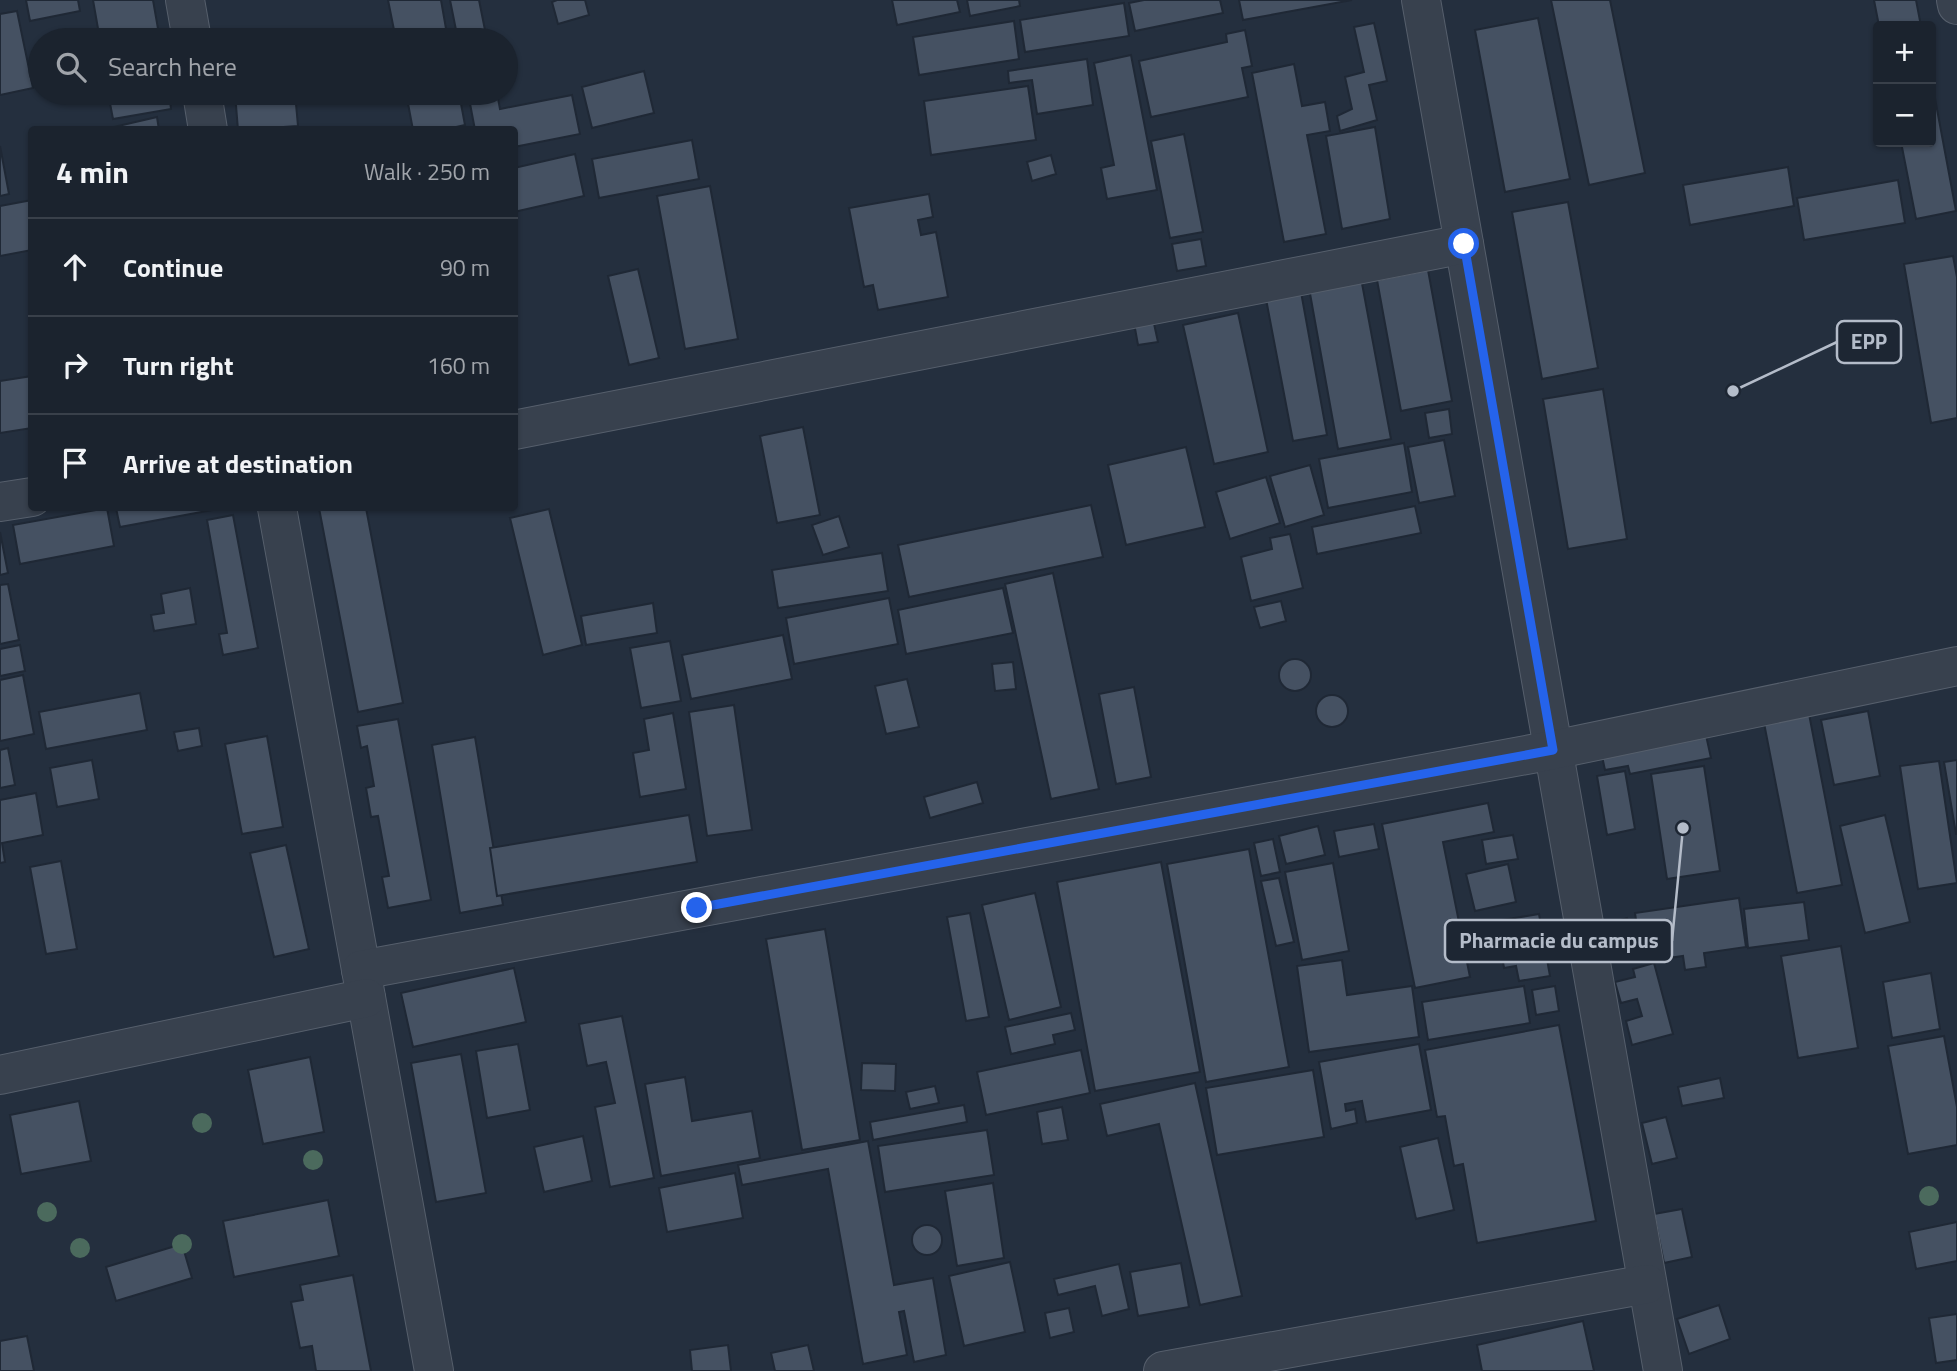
<!DOCTYPE html>
<html lang="en">
<head>
<meta charset="utf-8">
<style>
	body { margin:0; font-family:"Titillium Web",sans-serif; background:#282f3a; color:#f1f3f6 }
	.controls { position:absolute; right:21px; top:21px; display:grid; overflow:hidden; border-radius:7px; box-shadow:0 2px 5px #0004 }
	.controls button { width:63px; height:63px; display:grid; place-items:center; padding:0; border:0; border-bottom:2px solid #39404a; background:#1b232e; color:#f1f3f6; font:35px sans-serif }
	.stop { position:absolute; width:21px; height:21px; margin:-16px; border:5px solid #2563eb; border-radius:50%; background:#fff }
	.stop.end { background:#2563eb; border-color:#fff; box-shadow:0 2px 7px #0008 }
	.list { margin:0; padding:0; list-style:none }
	h2 { display:flex; justify-content:space-between; align-items:center; height:91px; margin:0; padding:0 28px; font-size:30px }
	h2 small { font-size:23px; font-weight:400; color:#a0a4aa }
	.list li { display:grid; grid-template-columns:46px 1fr auto; gap:21px; align-items:center; box-sizing:border-box; height:98px; padding:0 28px; border-top:2px solid #39404a }
	.list b { display:block; font-size:26px; white-space:nowrap }
	.list em { font-size:23px; font-style:normal; color:#a0a4aa }
	.icon { flex:none; width:38px; height:38px; fill:none; stroke:currentColor; stroke-width:2; stroke-linecap:round; stroke-linejoin:round }
	.map { position:relative; flex:none; width:1957px; height:1371px; overflow:hidden }
	.search { position:absolute; background:#1b232e; box-shadow:0 2px 5px #0004; left:28px; top:28px; width:490px; height:77px; display:flex; align-items:center; gap:18px; box-sizing:border-box; padding:0 24px; border-radius:38px; color:#a0a4aa; font-size:26px }
	.panel { position:absolute; background:#1b232e; box-shadow:0 2px 5px #0004; left:28px; top:126px; width:490px; height:385px; border-radius:7px }
	.map>svg:first-child { display:block }
</style>
</head>
<body>
<div class="map">
<svg width="1957" height="1371" viewBox="0 0 1957 1371">
	<rect width="100%" height="100%" fill="#242f3e"/>
	<g fill="#455162" stroke="#1f2835" stroke-width="2">
		<polygon points="26,0 78,0 80,11 30,21"/>
		<polygon points="93,0 153,0 160,40 100,40"/>
		<polygon points="388,0 441,0 448,40 396,40"/>
		<polygon points="450,0 479,0 487,40 458,40"/>
		<polygon points="557,0 585,0 589,15 558,24 552,2"/>
		<polygon points="892,0 957,0 960,12 897,25"/>
		<polygon points="967,0 1019,0 1020,6 970,16"/>
		<polygon points="1144,0 1220,0 1223,13 1135,31 1129,3"/>
		<polygon points="1239,0 1352,0 1243,20"/>
		<polygon points="1551,0 1610,0 1645,173 1589,185"/>
		<polygon points="1874,0 1916,0 1921,26 1879,26"/>
		<polygon points="1124,3 1129,36 1025,52 1020,20"/>
		<polygon points="17,11 33,88 0,95 0,14"/>
		<polygon points="1538,18 1570,179 1505,192 1475,30"/>
		<polygon points="1014,21 1019,59 919,75 913,37"/>
		<polygon points="1374,23 1387,81 1369,85 1377,120 1340,131 1337,116 1352,109 1345,77 1364,72 1354,27"/>
		<polygon points="1245,30 1252,66 1242,68 1248,97 1151,117 1139,61 1227,42 1226,34"/>
		<polygon points="1131,55 1157,190 1107,199 1101,168 1114,165 1094,63"/>
		<polygon points="1087,59 1093,105 1037,114 1032,80 1009,83 1008,71"/>
		<polygon points="1294,64 1302,106 1325,102 1330,131 1307,135 1326,234 1284,242 1252,73"/>
		<polygon points="644,71 654,113 592,128 582,87"/>
		<polygon points="1931,77 1956,211 1916,219 1901,142 1931,142"/>
		<polygon points="1028,86 1036,140 931,155 924,101"/>
		<polygon points="108,93 169,93 171,109 113,119"/>
		<polygon points="235,93 295,93 298,126 238,130"/>
		<polygon points="406,93 459,93 465,125 443,130 413,130"/>
		<polygon points="468,93 497,93 500,109 572,95 580,134 514,147 514,130 475,130"/>
		<polygon points="157,117 159,130 101,130"/>
		<polygon points="1375,127 1390,219 1342,229 1326,136"/>
		<polygon points="1184,134 1203,232 1170,238 1151,141"/>
		<polygon points="692,140 699,179 599,198 592,159"/>
		<polygon points="0,146 9,194 0,196"/>
		<polygon points="575,154 584,196 514,212 514,168"/>
		<polygon points="1051,155 1056,174 1032,181 1027,162"/>
		<polygon points="1788,167 1794,206 1690,225 1683,185"/>
		<polygon points="1898,180 1905,223 1804,240 1797,198"/>
		<polygon points="710,186 738,339 685,349 657,196"/>
		<polygon points="929,194 933,217 918,220 921,235 936,232 948,297 878,310 873,285 864,287 849,208"/>
		<polygon points="32,200 32,250 0,256 0,206"/>
		<polygon points="1568,202 1598,368 1542,379 1512,212"/>
		<polygon points="1201,239 1206,266 1177,271 1172,244"/>
		<polygon points="1953,256 1957,277 1957,418 1931,423 1904,264"/>
		<polygon points="638,269 659,358 629,365 608,276"/>
		<polygon points="1428,270 1452,401 1401,411 1377,280"/>
		<polygon points="1361,278 1391,439 1338,449 1309,288"/>
		<polygon points="1301,292 1327,435 1293,441 1266,299"/>
		<polygon points="1238,313 1268,452 1214,464 1183,325"/>
		<polygon points="1153,319 1158,342 1138,345 1134,323"/>
		<polygon points="32,376 32,428 0,433 0,381"/>
		<polygon points="1603,389 1627,539 1568,549 1543,399"/>
		<polygon points="1449,409 1452,434 1429,438 1425,413"/>
		<polygon points="803,427 820,515 777,523 760,436"/>
		<polygon points="1444,440 1455,496 1419,503 1408,447"/>
		<polygon points="1404,443 1412,492 1328,508 1319,459"/>
		<polygon points="1186,447 1205,527 1126,545 1108,465"/>
		<polygon points="1310,465 1324,515 1285,527 1270,476"/>
		<polygon points="1266,477 1280,523 1230,539 1216,492"/>
		<polygon points="1091,505 1103,557 909,597 898,545"/>
		<polygon points="1415,506 1421,533 1317,554 1312,527"/>
		<polygon points="107,508 114,546 20,564 13,525"/>
		<polygon points="116,508 223,508 120,527"/>
		<polygon points="319,508 366,508 403,703 358,712"/>
		<polygon points="549,509 582,645 543,655 510,518"/>
		<polygon points="233,515 258,648 223,655 219,634 227,633 207,520"/>
		<polygon points="839,516 849,547 823,555 812,525"/>
		<polygon points="0,532 8,573 0,575"/>
		<polygon points="1290,534 1303,588 1251,601 1241,557 1272,549 1270,538"/>
		<polygon points="882,553 888,591 778,608 772,570"/>
		<polygon points="1053,573 1099,789 1051,799 1005,584"/>
		<polygon points="8,584 19,640 0,644 0,585"/>
		<polygon points="190,588 196,624 154,631 151,615 164,613 161,594"/>
		<polygon points="1003,588 1013,633 906,654 898,610"/>
		<polygon points="889,598 898,644 794,664 786,618"/>
		<polygon points="1281,601 1286,621 1260,628 1254,607"/>
		<polygon points="653,603 657,633 586,645 581,616"/>
		<polygon points="783,635 792,679 691,699 682,655"/>
		<polygon points="670,641 681,701 641,708 630,648"/>
		<polygon points="20,645 25,671 0,676 0,649"/>
		<circle cx="1295" cy="675" r="16"/>
		<polygon points="1013,662 1016,689 995,691 992,664"/>
		<polygon points="23,675 34,734 0,741 0,680"/>
		<polygon points="907,679 919,727 886,734 875,686"/>
		<polygon points="1134,687 1151,777 1116,784 1099,694"/>
		<polygon points="140,693 147,730 46,749 39,712"/>
		<circle cx="1332" cy="711" r="16"/>
		<polygon points="734,705 752,830 707,836 689,712"/>
		<polygon points="1868,711 1880,776 1834,785 1821,720"/>
		<polygon points="673,713 686,789 640,797 633,753 649,750 644,719"/>
		<polygon points="1809,714 1842,885 1797,893 1764,723"/>
		<polygon points="398,719 431,900 388,908 382,877 389,876 378,816 371,817 366,788 374,786 367,746 361,748 357,726"/>
		<polygon points="1704,726 1711,758 1630,774 1628,766 1605,770 1600,747"/>
		<polygon points="199,728 202,746 178,751 174,732"/>
		<polygon points="267,736 283,827 242,834 225,744"/>
		<polygon points="475,737 503,905 460,913 432,745"/>
		<polygon points="8,748 15,785 0,788 0,750"/>
		<polygon points="92,760 99,799 57,807 50,768"/>
		<polygon points="1957,760 1957,834 1956,834 1944,762"/>
		<polygon points="1939,761 1957,883 1918,889 1900,766"/>
		<polygon points="1704,766 1720,871 1667,879 1651,774"/>
		<polygon points="1625,771 1635,829 1607,835 1597,776"/>
		<polygon points="977,782 983,803 930,818 924,797"/>
		<polygon points="36,793 43,835 2,843 5,862 0,863 0,800"/>
		<polygon points="1488,803 1494,832 1443,842 1470,977 1415,988 1382,824"/>
		<polygon points="689,815 697,862 497,896 490,848"/>
		<polygon points="1885,815 1910,922 1865,933 1840,826"/>
		<polygon points="1374,824 1379,849 1339,857 1334,831"/>
		<polygon points="1318,826 1325,855 1286,864 1279,836"/>
		<polygon points="1513,835 1518,859 1486,864 1482,840"/>
		<polygon points="1273,839 1280,872 1261,876 1254,843"/>
		<polygon points="286,845 309,949 274,957 250,853"/>
		<polygon points="1249,849 1289,1067 1206,1082 1167,864"/>
		<polygon points="61,861 77,949 46,954 30,867"/>
		<polygon points="1161,862 1200,1072 1095,1091 1057,882"/>
		<polygon points="1333,863 1349,951 1302,960 1285,872"/>
		<polygon points="1508,864 1516,902 1475,911 1466,874"/>
		<polygon points="1279,878 1294,942 1276,946 1261,881"/>
		<polygon points="1035,893 1061,1007 1009,1020 982,905"/>
		<polygon points="1739,898 1746,947 1704,953 1706,967 1685,970 1683,956 1642,962 1635,913"/>
		<polygon points="1804,902 1809,940 1748,948 1744,909"/>
		<polygon points="970,913 989,1017 966,1021 947,917"/>
		<polygon points="1539,914 1550,976 1519,981 1516,966 1504,968 1496,921"/>
		<polygon points="1627,918 1633,934 1612,941 1606,925"/>
		<polygon points="825,929 860,1140 802,1150 766,939"/>
		<polygon points="1841,946 1858,1048 1798,1058 1781,956"/>
		<polygon points="1342,960 1347,995 1412,986 1419,1037 1309,1052 1297,966"/>
		<polygon points="1654,963 1673,1034 1632,1045 1626,1021 1642,1016 1637,999 1621,1003 1615,982 1635,977 1633,969"/>
		<polygon points="514,968 526,1022 413,1047 401,993"/>
		<polygon points="1931,973 1940,1029 1892,1038 1883,982"/>
		<polygon points="1524,986 1530,1023 1428,1040 1422,1002"/>
		<polygon points="1555,986 1559,1011 1536,1015 1532,990"/>
		<polygon points="1071,1013 1075,1030 1053,1035 1055,1044 1011,1054 1005,1027"/>
		<polygon points="622,1016 654,1178 610,1187 595,1107 615,1103 606,1062 587,1066 579,1024"/>
		<polygon points="1559,1025 1596,1221 1477,1243 1463,1164 1454,1166 1445,1116 1437,1117 1425,1050"/>
		<polygon points="1944,1036 1957,1107 1957,1145 1908,1154 1888,1046"/>
		<polygon points="518,1044 530,1110 487,1118 476,1051"/>
		<polygon points="1419,1044 1431,1110 1366,1122 1362,1101 1345,1104 1346,1111 1355,1109 1357,1123 1331,1129 1319,1062"/>
		<polygon points="1081,1050 1090,1093 986,1115 977,1072"/>
		<polygon points="461,1054 486,1193 436,1202 411,1063"/>
		<polygon points="310,1057 324,1132 263,1144 248,1070"/>
		<polygon points="862,1063 896,1064 895,1091 861,1090"/>
		<polygon points="1313,1070 1324,1137 1217,1155 1206,1088"/>
		<polygon points="685,1077 692,1121 752,1111 760,1158 661,1176 645,1084"/>
		<polygon points="1720,1078 1724,1098 1682,1106 1678,1087"/>
		<polygon points="1195,1083 1242,1296 1200,1305 1159,1124 1107,1136 1100,1104"/>
		<polygon points="935,1086 939,1103 910,1109 906,1092"/>
		<polygon points="79,1101 91,1161 21,1174 10,1115"/>
		<polygon points="964,1105 967,1122 873,1140 870,1122"/>
		<polygon points="1062,1107 1068,1140 1042,1144 1037,1112"/>
		<polygon points="1666,1117 1677,1158 1652,1164 1642,1123"/>
		<polygon points="987,1130 994,1175 885,1192 878,1146"/>
		<polygon points="583,1136 592,1181 544,1192 534,1147"/>
		<polygon points="1438,1138 1454,1210 1416,1219 1400,1147"/>
		<polygon points="868,1141 894,1285 933,1278 946,1355 914,1362 904,1311 899,1312 907,1355 863,1364 828,1169 742,1185 738,1165"/>
		<polygon points="735,1173 743,1218 667,1232 659,1188"/>
		<polygon points="993,1183 1004,1258 957,1266 945,1191"/>
		<polygon points="328,1200 339,1256 234,1277 223,1221"/>
		<polygon points="1682,1209 1692,1257 1664,1263 1654,1214"/>
		<polygon points="1957,1222 1957,1261 1916,1269 1909,1232"/>
		<circle cx="927" cy="1240" r="15"/>
		<polygon points="182,1244 192,1278 116,1301 106,1267"/>
		<polygon points="1010,1262 1025,1332 964,1346 949,1276"/>
		<polygon points="1181,1263 1189,1307 1138,1316 1130,1272"/>
		<polygon points="1119,1264 1129,1309 1102,1316 1095,1286 1058,1295 1054,1279"/>
		<polygon points="353,1275 371,1371 316,1371 312,1346 300,1348 291,1302 303,1300 300,1285"/>
		<polygon points="1719,1305 1730,1339 1689,1354 1677,1319"/>
		<polygon points="1069,1308 1074,1332 1050,1338 1045,1313"/>
		<polygon points="1957,1314 1957,1360 1936,1363 1929,1318"/>
		<polygon points="1583,1321 1594,1371 1482,1371 1477,1345"/>
		<polygon points="27,1336 34,1371 0,1371 0,1341"/>
		<polygon points="728,1345 731,1371 692,1371 690,1350"/>
		<polygon points="808,1345 814,1371 775,1371 771,1353"/>
	</g>
	<g fill="none" stroke-linecap="round" stroke-linejoin="round">
		<defs>
			<g id="minor">
				<polyline points="185,0 192,40"/>
				<polyline points="1421,0 1663,1371"/>
				<polyline points="1956,0 1957,5"/>
				<polyline points="202,93 208,130"/>
				<polyline points="514,430 1464,244"/>
				<polyline points="0,502 32,497"/>
				<polyline points="277,508 434,1371"/>
				<polyline points="361,970 1553,750 1957,666"/>
				<polyline points="0,1075 366,998"/>
				<polyline points="1163,1371 1647,1284"/>
			</g>
		</defs>
		<use href="#minor" stroke="#565f6c" stroke-width="40"/>
		<use href="#minor" stroke="#38414e" stroke-width="38"/>
	</g>
	<g fill="#4b6a5d">
		<circle cx="202" cy="1123" r="10"/>
		<circle cx="313" cy="1160" r="10"/>
		<circle cx="1929" cy="1196" r="10"/>
		<circle cx="47" cy="1212" r="10"/>
		<circle cx="182" cy="1244" r="10"/>
		<circle cx="80" cy="1248" r="10"/>
	</g>
	<g fill="none" stroke-linecap="round" stroke-linejoin="round">
		<polyline stroke="#2563eb" stroke-width="9" points="697,908 1553,750 1464,244"/>
	</g>
	<path fill="none" stroke="#b4bcc9" stroke-width="2.5" d="M1733 391L1837 342M1683 828L1672 941"/>
	<g fill="#b4bcc9" stroke="#1d2633" stroke-width="2.5">
		<circle cx="1733" cy="391" r="7"/>
		<circle cx="1683" cy="828" r="7"/>
	</g>
	<g fill="#1d2633" stroke="#b4bcc9" stroke-width="2.5">
		<rect x="1837" y="321" width="64" height="42" rx="7"/>
		<rect x="1445" y="920" width="227" height="42" rx="7"/>
	</g>
	<g font-size="21" text-anchor="middle" font-weight="bold" fill="#b4bcc9">
		<text x="1869" y="349">EPP</text>
		<text x="1559" y="948">Pharmacie du campus</text>
	</g>
</svg>
<div class="controls">
<button>+</button>
<button>−</button>
</div>
<div class="stop" style="left:1464px;top:244px"></div>
<div class="stop end" style="left:697px;top:908px"></div>
<div class="search"><svg class="icon" aria-label="search" viewBox="0 0 24 24"><circle cx="10" cy="10" r="6"/><path d="M15 15l6 6"/></svg>Search here</div>
<section class="panel">
<h2>4 min<small>Walk · 250 m</small></h2>
<ul class="list">
<li><svg class="icon" aria-label="ahead" viewBox="0 0 24 24"><path d="M12 20V5M6 11l6-6 6 6"/></svg><div><b>Continue</b></div><em>90 m</em></li>
<li><svg class="icon" aria-label="right" viewBox="0 0 24 24"><path d="M7 20v-9h11M14 6l5 5-5 5"/></svg><div><b>Turn right</b></div><em>160 m</em></li>
<li><svg class="icon" aria-label="arrive" viewBox="0 0 24 24"><path d="M6 21V4h12l-3 4 3 4H6"/></svg><div><b>Arrive at destination</b></div></li>
</ul>
</section>
</div>
</body>
</html>
